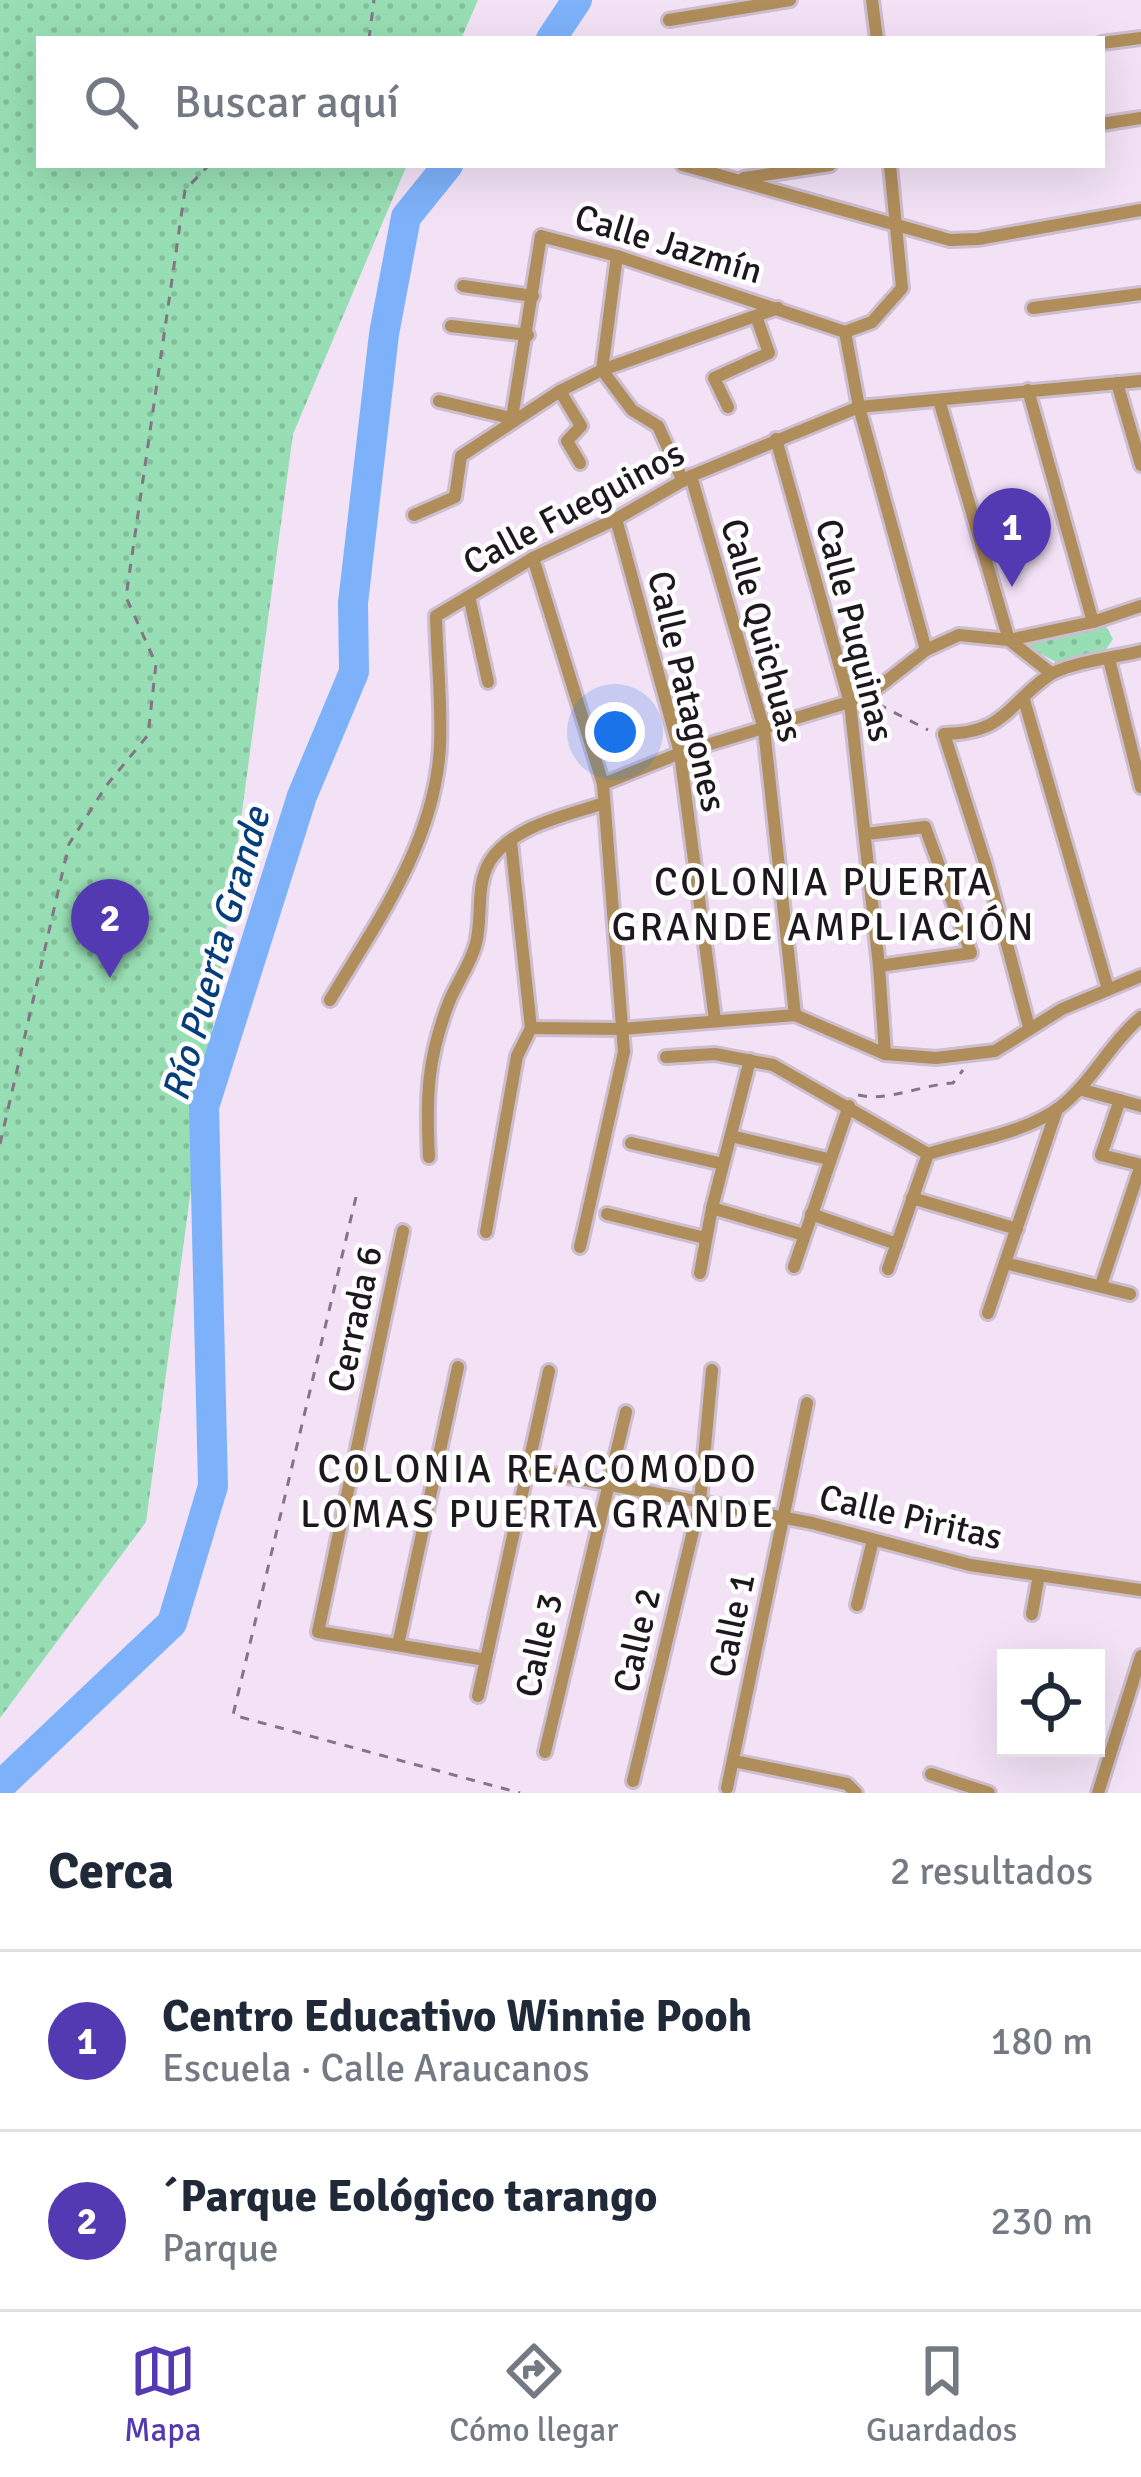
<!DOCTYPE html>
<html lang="es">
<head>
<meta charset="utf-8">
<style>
	body { margin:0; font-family:Signika,sans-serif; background:#f6f6f7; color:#1f2937 }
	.controls { position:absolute; right:36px; bottom:36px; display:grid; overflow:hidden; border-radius:0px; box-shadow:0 12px 48px #0002 }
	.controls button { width:108px; height:108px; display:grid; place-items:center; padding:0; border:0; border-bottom:3px solid #e0e1e3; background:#fff; color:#1f2937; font:60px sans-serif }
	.you { position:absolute; left:615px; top:732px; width:42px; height:42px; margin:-30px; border:9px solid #fff; border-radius:50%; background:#1a73e8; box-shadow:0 0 0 18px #1a73e833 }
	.badge { display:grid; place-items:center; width:78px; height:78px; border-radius:50%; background:#533ab2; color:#fff; font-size:39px; font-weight:700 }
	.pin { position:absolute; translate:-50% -99px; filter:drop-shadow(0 3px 6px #0008) }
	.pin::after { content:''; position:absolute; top:63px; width:42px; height:36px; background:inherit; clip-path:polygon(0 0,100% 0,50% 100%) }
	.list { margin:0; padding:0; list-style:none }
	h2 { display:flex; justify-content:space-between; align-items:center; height:156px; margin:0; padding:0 48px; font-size:51px }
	h2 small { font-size:39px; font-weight:400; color:#747a83 }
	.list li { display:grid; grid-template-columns:78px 1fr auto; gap:36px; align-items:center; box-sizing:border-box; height:180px; padding:0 48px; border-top:3px solid #e0e1e3 }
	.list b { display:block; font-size:45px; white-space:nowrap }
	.list p { margin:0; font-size:39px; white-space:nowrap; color:#747a83 }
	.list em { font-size:39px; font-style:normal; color:#747a83 }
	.icon { flex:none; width:66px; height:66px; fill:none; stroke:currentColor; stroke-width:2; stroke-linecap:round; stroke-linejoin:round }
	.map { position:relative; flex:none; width:1141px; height:1793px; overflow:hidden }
	.search { position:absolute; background:#fff; box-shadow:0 12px 48px #0002; left:36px; right:36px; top:36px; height:132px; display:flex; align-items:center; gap:30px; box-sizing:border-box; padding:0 42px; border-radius:0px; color:#747a83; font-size:45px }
	.sheet { height:516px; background:#fff }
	nav { display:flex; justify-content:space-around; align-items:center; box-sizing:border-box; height:168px; border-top:3px solid #e0e1e3; background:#fff; font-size:33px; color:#747a83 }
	nav a { display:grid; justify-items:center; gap:6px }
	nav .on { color:#533ab2 }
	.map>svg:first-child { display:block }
</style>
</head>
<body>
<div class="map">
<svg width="1141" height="1793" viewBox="0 0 1141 1793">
	<defs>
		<pattern id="park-dots" width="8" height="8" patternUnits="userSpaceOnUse" patternTransform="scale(3)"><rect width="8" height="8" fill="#98deb4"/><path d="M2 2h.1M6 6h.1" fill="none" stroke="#83be9a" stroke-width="1.8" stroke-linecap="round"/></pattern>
	</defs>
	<rect width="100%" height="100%" fill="#f3e2f6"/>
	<g fill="url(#park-dots)">
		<polygon points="0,0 478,0 461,39 39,39 39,165 407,165 293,434 146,1522 0,1718"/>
		<polygon points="1104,623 1113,639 1103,654 1061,665 1018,641"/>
	</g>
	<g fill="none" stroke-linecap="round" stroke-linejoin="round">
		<g stroke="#7db2fa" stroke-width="30">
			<polyline points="551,39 577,0"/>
			<polyline points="0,1786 172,1623 213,1486 204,1107 302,796 354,672 353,603 384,334 406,217 448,165"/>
		</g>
		<defs>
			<g id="minor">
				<polyline points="872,0 877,39"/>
				<polyline points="669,20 790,0"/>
				<polyline points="1102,43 1141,38"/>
				<polyline points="1102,124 1141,118"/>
				<polyline points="683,165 950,240 978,239 1141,210"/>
				<polyline points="744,178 830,165"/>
				<polyline points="463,286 533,296"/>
				<polyline points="1033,308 1141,294"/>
				<polyline points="451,326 528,335"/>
				<polyline points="845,332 859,407 926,650"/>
				<polyline points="845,332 872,322 902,288 890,165"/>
				<polyline points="602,370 632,410 658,426 683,481"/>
				<polyline points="602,370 617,256"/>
				<polyline points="1117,383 1141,465"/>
				<polyline points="1028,390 1093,622"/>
				<polyline points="560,391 581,426 567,441 580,463"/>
				<polyline points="939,400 1009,640 1093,622 1141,606"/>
				<polyline points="439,401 515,419"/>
				<polyline points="728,407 714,378 769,353 756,316"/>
				<polyline points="512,418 541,236 617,256 845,332"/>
				<polyline points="776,439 850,703 879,966 885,1054"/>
				<polyline points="691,476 764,729 795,1015"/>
				<polyline points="414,515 455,497 461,456 560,391 602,370 778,308"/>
				<polyline points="616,519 680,753 715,1020"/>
				<polyline points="533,558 603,784 624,1052 580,1247"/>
				<polyline points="469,596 488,682"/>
				<polyline points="1109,659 1141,787"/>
				<polyline points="1024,700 1108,989"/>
				<polyline points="603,784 680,753 866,697 926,650 959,635 1009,640 1051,673"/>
				<polyline points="866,834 925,827 971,953 879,966"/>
				<polyline points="511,842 531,1028"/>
				<path d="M 330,1000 C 377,922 435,842 440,746 C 442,703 437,659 436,616 L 533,558 L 616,519 L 691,476 L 859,407 L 1141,381"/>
				<path d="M 1029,1027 L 985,862 L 944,734 C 1005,733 1006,706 1048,676 C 1066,663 1118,657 1141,651"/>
				<polyline points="531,1028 622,1029 795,1015 885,1054 936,1058 995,1051 1062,1009 1141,976"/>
				<path d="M 666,1057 L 715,1054 L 773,1065 L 928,1154 C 969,1141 1026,1133 1060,1107 C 1092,1082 1110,1043 1141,1017"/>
				<polyline points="1079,1089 1141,1106"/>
				<polyline points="731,1136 828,1159"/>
				<polyline points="631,1143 723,1164"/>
				<path d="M 429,1157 C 426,1097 427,1059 449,1002 C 457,982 471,964 476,943 C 483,916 475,886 490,861 C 514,825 566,816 604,803"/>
				<polyline points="912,1198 1017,1229"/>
				<polyline points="712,1208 804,1235"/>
				<polyline points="607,1214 705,1238"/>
				<polyline points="811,1214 897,1244"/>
				<polyline points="403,1231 318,1632 486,1660"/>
				<polyline points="486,1232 517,1056 531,1028"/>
				<polyline points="1005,1263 1130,1294"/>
				<polyline points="794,1267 849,1106"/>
				<polyline points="888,1269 928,1154"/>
				<polyline points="700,1273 712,1208 750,1060"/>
				<polyline points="1101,1285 1141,1165 1101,1155 1120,1100"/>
				<polyline points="988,1313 1057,1109"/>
				<polyline points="526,1469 812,1523 970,1565 1141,1590"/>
				<polyline points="857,1605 873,1540"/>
				<polyline points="1032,1614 1039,1575"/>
				<polyline points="398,1645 458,1367"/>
				<polyline points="478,1696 549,1371"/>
				<polyline points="545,1752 626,1412"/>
				<polyline points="734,1761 847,1784 856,1793"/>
				<polyline points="931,1774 989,1793"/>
				<polyline points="633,1781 700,1502 712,1370"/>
				<polyline points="727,1788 807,1403"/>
				<polyline points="1098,1793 1141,1656"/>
			</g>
		</defs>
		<use href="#minor" stroke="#ccbdcf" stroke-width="18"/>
		<g stroke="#827684" stroke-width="3" stroke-dasharray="9 9" stroke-linecap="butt">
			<polyline points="369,39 374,0"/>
			<polyline points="878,704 928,730"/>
			<path d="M 858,1095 C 888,1102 920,1085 953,1083 L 963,1070"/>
			<polyline points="0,1144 69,844 106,786 148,735 156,664 126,597 185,190 209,165"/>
			<polyline points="356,1197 233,1715 520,1793"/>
		</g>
		<use href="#minor" stroke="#b08e5b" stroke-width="12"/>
	</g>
	<g text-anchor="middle" stroke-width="9" stroke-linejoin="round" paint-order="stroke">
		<g font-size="36" fill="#1d171e" stroke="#fff">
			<text transform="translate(669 243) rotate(17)" y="13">Calle Jazmín</text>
			<text transform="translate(573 507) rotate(-28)" y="13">Calle Fueguinos</text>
			<text transform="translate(763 630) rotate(75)" y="13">Calle Quichuas</text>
			<text transform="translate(856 630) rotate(76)" y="13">Calle Puquinas</text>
			<text transform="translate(688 691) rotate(77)" y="13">Calle Patagones</text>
			<text transform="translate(354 1319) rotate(-78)" y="13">Cerrada 6</text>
			<text transform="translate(911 1516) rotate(13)" y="13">Calle Piritas</text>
			<text transform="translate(731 1625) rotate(-78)" y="13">Calle 1</text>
			<text transform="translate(636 1640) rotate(-77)" y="13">Calle 2</text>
			<text transform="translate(538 1645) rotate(-77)" y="13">Calle 3</text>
		</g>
		<g font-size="39" letter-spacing="3" fill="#1d171e" stroke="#fff">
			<text x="824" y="895">COLONIA PUERTA<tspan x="824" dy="45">GRANDE AMPLIACIÓN</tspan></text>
			<text x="538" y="1482">COLONIA REACOMODO<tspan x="538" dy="45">LOMAS PUERTA GRANDE</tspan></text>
		</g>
		<g font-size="39" font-style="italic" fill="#063d7b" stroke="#fff">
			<text transform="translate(215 954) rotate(-74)" y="14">Río Puerta Grande</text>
		</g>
	</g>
</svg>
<div class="controls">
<button><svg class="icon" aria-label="locate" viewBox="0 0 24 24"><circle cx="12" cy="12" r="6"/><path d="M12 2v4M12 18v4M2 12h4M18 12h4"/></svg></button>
</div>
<div class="you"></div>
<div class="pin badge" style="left:1012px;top:587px">1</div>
<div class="pin badge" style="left:110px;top:978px">2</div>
<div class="search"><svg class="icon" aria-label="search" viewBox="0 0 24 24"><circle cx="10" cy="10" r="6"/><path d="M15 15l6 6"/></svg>Buscar aquí</div>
</div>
<section class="sheet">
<h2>Cerca<small>2 resultados</small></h2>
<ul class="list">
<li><span class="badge">1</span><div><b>Centro Educativo Winnie Pooh</b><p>Escuela · Calle Araucanos</p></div><em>180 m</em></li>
<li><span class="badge">2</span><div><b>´Parque Eológico tarango</b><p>Parque</p></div><em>230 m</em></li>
</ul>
</section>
<nav>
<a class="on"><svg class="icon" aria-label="map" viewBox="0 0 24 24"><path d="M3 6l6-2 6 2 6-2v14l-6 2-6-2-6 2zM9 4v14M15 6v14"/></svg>Mapa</a>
<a><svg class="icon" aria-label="directions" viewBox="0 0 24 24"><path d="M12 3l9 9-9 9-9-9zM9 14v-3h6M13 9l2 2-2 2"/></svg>Cómo llegar</a>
<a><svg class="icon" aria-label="saved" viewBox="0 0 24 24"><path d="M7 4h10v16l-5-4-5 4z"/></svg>Guardados</a>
</nav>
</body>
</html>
